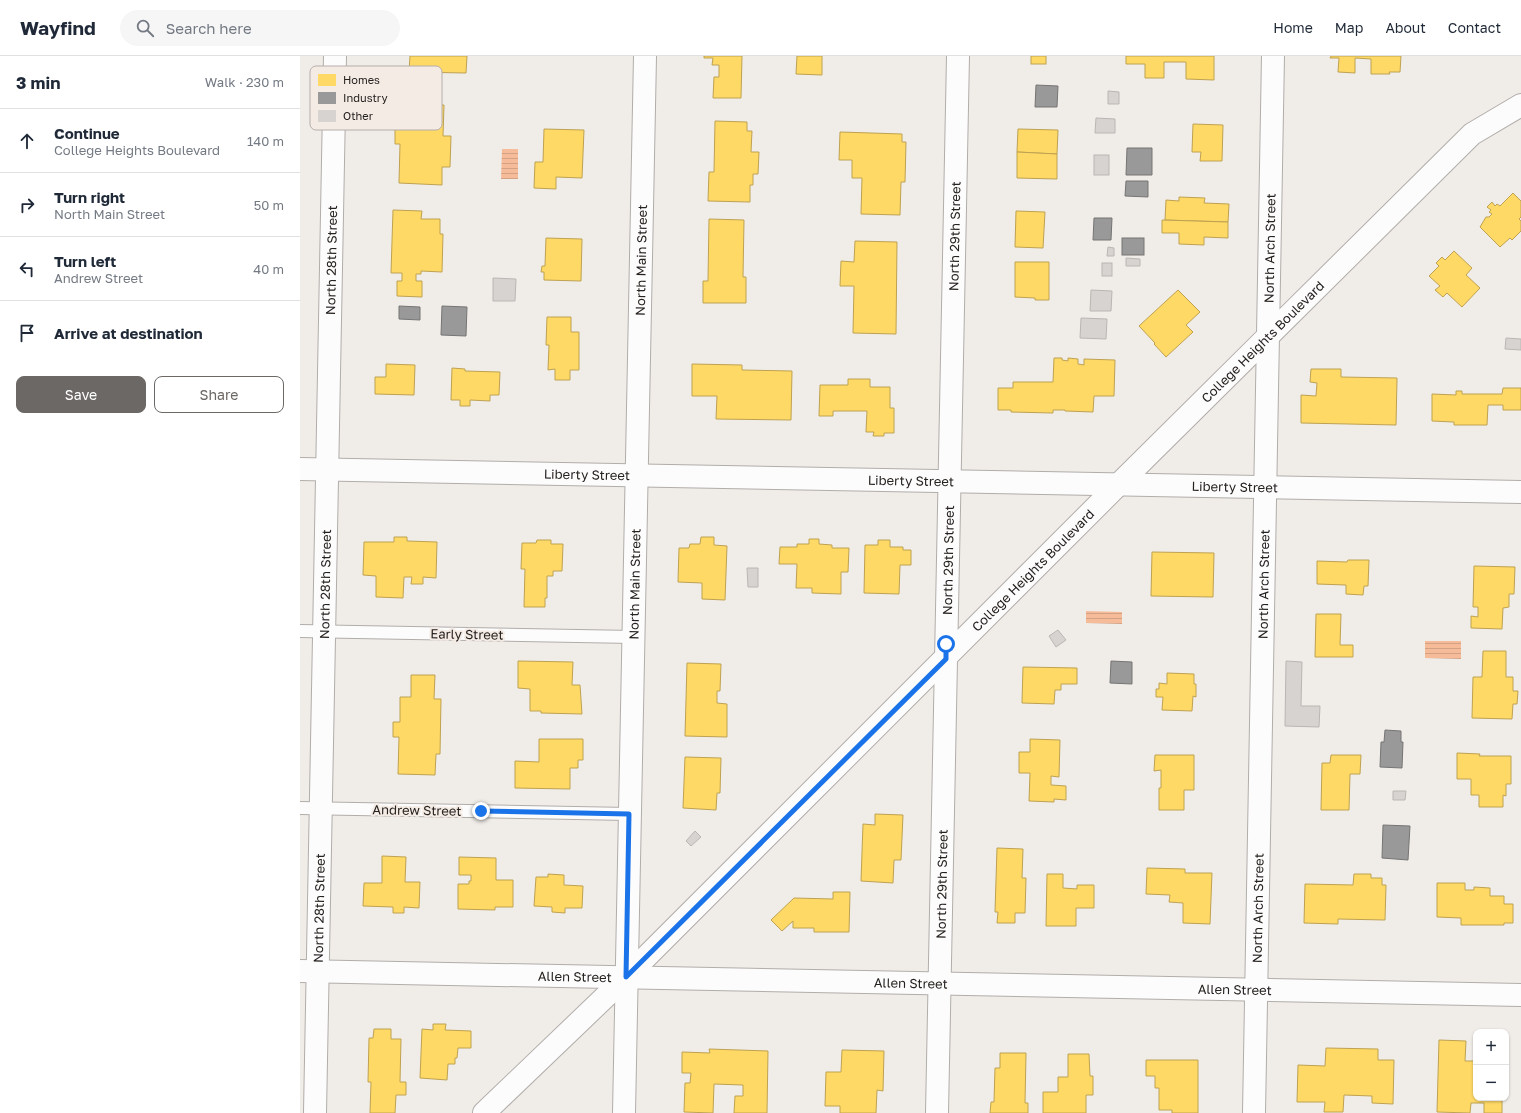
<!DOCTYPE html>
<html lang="en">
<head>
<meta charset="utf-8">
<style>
	body { margin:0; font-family:"Golos Text",sans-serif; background:#f6f6f7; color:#1f2937 }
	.controls { position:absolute; right:12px; bottom:12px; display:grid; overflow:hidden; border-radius:8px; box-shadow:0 1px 3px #0004 }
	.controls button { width:36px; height:36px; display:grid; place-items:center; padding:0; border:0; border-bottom:1px solid #e0e1e3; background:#fff; color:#1f2937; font:20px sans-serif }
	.stop { position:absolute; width:12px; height:12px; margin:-9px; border:3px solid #1a73e8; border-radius:50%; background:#fff }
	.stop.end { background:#1a73e8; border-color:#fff; box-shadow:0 1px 4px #0008 }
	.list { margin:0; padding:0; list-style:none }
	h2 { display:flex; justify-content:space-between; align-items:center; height:52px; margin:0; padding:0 16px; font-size:17px }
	h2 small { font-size:13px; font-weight:400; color:#747a83 }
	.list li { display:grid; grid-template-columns:26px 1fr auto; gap:12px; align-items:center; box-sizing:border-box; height:64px; padding:0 16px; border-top:1px solid #e0e1e3 }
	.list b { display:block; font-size:15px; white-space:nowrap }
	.list p { margin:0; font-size:13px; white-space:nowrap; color:#747a83 }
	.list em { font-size:13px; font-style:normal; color:#747a83 }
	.actions { display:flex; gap:8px; padding:12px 16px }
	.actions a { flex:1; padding:9px 0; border:1px solid #6c6865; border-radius:8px; text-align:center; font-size:14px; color:#6c6865 }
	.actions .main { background:#6c6865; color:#fff }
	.icon { flex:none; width:22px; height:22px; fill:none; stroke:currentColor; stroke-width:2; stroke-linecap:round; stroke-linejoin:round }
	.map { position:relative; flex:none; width:1221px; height:1057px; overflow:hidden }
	header { display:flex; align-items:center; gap:24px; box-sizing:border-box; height:56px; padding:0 20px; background:#fff; border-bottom:1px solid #e0e1e3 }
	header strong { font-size:19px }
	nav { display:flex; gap:22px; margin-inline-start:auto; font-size:14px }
	.search { width:280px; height:36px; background:#f6f6f7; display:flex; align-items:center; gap:10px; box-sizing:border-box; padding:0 14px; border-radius:22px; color:#747a83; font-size:15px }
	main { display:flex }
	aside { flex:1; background:#fff }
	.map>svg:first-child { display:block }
</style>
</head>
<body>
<header>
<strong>Wayfind</strong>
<div class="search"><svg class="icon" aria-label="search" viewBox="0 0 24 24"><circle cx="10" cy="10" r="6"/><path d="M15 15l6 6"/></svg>Search here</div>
<nav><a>Home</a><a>Map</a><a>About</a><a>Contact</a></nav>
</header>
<main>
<aside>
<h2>3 min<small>Walk · 230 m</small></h2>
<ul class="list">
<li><svg class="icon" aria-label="ahead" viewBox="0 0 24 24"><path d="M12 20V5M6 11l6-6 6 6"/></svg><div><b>Continue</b><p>College Heights Boulevard</p></div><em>140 m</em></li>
<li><svg class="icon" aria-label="right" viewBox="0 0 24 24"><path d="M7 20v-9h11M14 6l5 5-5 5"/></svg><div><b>Turn right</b><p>North Main Street</p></div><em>50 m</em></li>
<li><svg class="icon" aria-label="left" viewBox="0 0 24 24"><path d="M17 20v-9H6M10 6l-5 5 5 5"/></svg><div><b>Turn left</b><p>Andrew Street</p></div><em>40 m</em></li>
<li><svg class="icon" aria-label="arrive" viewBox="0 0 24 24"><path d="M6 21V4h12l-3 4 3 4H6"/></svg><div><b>Arrive at destination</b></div></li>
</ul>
<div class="actions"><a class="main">Save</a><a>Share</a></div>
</aside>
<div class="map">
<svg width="1221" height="1057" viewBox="0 0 1221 1057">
	<defs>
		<pattern id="water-rules" width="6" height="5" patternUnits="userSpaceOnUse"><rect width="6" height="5" fill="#f6bc99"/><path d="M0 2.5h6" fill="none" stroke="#d3a183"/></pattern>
	</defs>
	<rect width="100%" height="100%" fill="#f0ece8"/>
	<g fill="url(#water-rules)">
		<polygon points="202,93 218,93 218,123 201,123"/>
		<polygon points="786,555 822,556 822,568 786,567"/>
		<polygon points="1125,585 1161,585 1161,603 1125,602"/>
	</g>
	<g fill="#ffd966" stroke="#bea251">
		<polygon points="110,0 167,0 166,17 109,16"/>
		<polygon points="404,0 442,0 441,42 413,42 414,21 419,21 419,9 412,9 413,2 404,2"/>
		<polygon points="497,0 522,0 522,19 496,18"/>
		<rect x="731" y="0" width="15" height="8"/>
		<polygon points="826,0 914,0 914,24 886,23 886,6 864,6 864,22 845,22 845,8 826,8"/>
		<polygon points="1031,0 1101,0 1100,16 1089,16 1090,18 1071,18 1071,3 1055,2 1055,17 1038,16 1039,2 1030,2"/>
		<polygon points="118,49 144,49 143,80 151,80 150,111 142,111 142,129 99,127 100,88 95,88 95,69 117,70"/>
		<polygon points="415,65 447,66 447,75 452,75 451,96 459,96 458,118 453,118 453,129 450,129 450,146 408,145 409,116 414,116"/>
		<polygon points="893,68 923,69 922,105 900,105 901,96 892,96"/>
		<polygon points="244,73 284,74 282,122 256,121 256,133 234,132 235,106 243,106"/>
		<polygon points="718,73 758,74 757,98 717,96"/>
		<polygon points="540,76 602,78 602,86 606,86 605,126 601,126 600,159 561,158 562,122 552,122 552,104 539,104"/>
		<polygon points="717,96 757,98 757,123 717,122"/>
		<polygon points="1213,137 1221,145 1221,161 1219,163 1221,165 1221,175 1212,184 1210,182 1200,191 1180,171 1186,161 1189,161 1192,158 1189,156 1191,154 1187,151 1192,146 1195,150 1197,148 1200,150"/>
		<polygon points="879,141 905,142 904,147 929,148 928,166 865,164 866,144 879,145"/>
		<polygon points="93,154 122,155 121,163 140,163 140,178 143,178 142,216 121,215 121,218 116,218 116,225 122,225 122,241 97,240 97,225 102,225 102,217 91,217"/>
		<polygon points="716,155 745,156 743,192 715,191"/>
		<polygon points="409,163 444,164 443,221 446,221 446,247 403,247 403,225 408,225"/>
		<polygon points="862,164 928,166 928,182 904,181 904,189 879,188 879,177 862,177"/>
		<polygon points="246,182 282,183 281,225 244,224 244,216 241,216 242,210 245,210"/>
		<polygon points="555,185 597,186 596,278 553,277 554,230 540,230 541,205 554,206"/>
		<polygon points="1154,195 1172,212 1166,219 1180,232 1162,251 1147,237 1143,241 1135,234 1140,230 1129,220 1139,210 1136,207 1142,201 1145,204"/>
		<polygon points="715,206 749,206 749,244 735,244 735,242 715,241"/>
		<polygon points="878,234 900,256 886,269 893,276 866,301 854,288 855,287 839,270"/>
		<polygon points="247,261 271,261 271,276 279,276 279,314 270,314 270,324 255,324 255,313 248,314 249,289 246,289"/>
		<polygon points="754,302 762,302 762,304 768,305 768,302 778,303 778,308 784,309 784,303 815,304 814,340 794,340 793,356 765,355 765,354 753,354 753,357 711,356 711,354 698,354 698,332 713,332 713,326 753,326"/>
		<polygon points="86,308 115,309 114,339 75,338 75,321 86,321"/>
		<polygon points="392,308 442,309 442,314 492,315 491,364 416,363 417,340 392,340"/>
		<polygon points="152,312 165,313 165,315 200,316 199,339 190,339 190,345 170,344 170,350 160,350 160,344 151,344"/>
		<polygon points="1011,313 1041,313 1041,321 1097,322 1096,369 1001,367 1001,339 1016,340 1017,327 1010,326"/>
		<polygon points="548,323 570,323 570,331 590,331 590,352 594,352 594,377 584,377 584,380 573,380 574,376 566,376 567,355 533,355 533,360 519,360 520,329 548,329"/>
		<polygon points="1203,332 1221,332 1221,354 1203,354 1203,349 1188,349 1187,369 1154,369 1154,366 1132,365 1132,338 1156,339 1156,335 1162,335 1162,338 1202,338"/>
		<polygon points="94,481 107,481 107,485 137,486 136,522 123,521 123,528 111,528 112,521 104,521 103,542 76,541 76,520 63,519 64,486 94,486"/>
		<polygon points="401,481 414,481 414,489 427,490 425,544 402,543 402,527 378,526 379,492 389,492 390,488 400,488"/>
		<polygon points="509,483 519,483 519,488 532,489 532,492 549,492 548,516 541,516 541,538 512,537 512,532 496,532 497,508 479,508 480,491 497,491 497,488 509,488"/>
		<polygon points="237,484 251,484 251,488 263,488 262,515 253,515 253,520 247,520 247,542 245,542 245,551 224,551 225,513 221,513 222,487 236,487"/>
		<polygon points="578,484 590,484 590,491 603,491 603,494 611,494 611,509 600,509 599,538 564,537 565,489 578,489"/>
		<polygon points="852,496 914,497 913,541 851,540"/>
		<polygon points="1048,504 1069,504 1068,530 1064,530 1063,539 1046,538 1046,529 1017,528 1017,505 1047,506"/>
		<polygon points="1174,510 1215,511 1214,538 1209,538 1209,551 1203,552 1202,573 1171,572 1171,560 1178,561 1178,551 1173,551"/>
		<polygon points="1016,558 1041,558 1040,589 1053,589 1053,601 1015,601"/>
		<polygon points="1183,595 1206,595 1206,621 1213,621 1213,635 1218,635 1217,648 1213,648 1212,663 1172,662 1173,621 1182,621"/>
		<polygon points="218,605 273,606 272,629 280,629 282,658 241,657 241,655 230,655 230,633 218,632"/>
		<polygon points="387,607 421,608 420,635 417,635 417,647 427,648 427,681 385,680"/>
		<polygon points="723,611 777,612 777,628 761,628 761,634 755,634 754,648 722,647"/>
		<polygon points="867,617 894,618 894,628 896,628 896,641 893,640 892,655 862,654 863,641 856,641 856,633 859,633 859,627 867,628"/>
		<polygon points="111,619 135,619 134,643 141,643 140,698 136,698 135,719 98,718 99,681 93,681 93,666 100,666 100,641 111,641"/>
		<polygon points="239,683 283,683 283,704 278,704 278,712 270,712 270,733 215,732 215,705 239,706"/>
		<polygon points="730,683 760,684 759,721 751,720 751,729 766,730 766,744 754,743 754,746 729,745 730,717 719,717 719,696 730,696"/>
		<polygon points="1157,697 1180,698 1179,700 1211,700 1211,728 1206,728 1206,740 1203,739 1203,751 1179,751 1179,739 1171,739 1171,723 1157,723"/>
		<polygon points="855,699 894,699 894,734 884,734 884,754 859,754 859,732 861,732 861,714 854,715"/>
		<polygon points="1031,699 1061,699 1060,718 1050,718 1049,754 1021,754 1022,707 1030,707"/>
		<polygon points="385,701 421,702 420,737 417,737 416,754 383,752"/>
		<polygon points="575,758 603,759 601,804 594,804 593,827 561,825 563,768 575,769"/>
		<polygon points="697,792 723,793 722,822 726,822 725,857 715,857 715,867 697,867 698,856 695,856"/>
		<polygon points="82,800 106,801 105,826 120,826 119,852 104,851 104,857 93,857 93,851 63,850 64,827 82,827"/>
		<polygon points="159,801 196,802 196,824 213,824 213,851 195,851 195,854 158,853 158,828 169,828 169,825 171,825 171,819 159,819"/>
		<polygon points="847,812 885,813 885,817 912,817 910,868 883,867 883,847 869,846 870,839 846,838"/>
		<polygon points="248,818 264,819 264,829 283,830 282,852 265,852 265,857 252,856 252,851 234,850 236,821 248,821"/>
		<polygon points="747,818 763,818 763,832 777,833 777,829 794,829 794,852 776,852 776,870 746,870"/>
		<polygon points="1054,818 1071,818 1071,822 1082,822 1082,829 1086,829 1085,864 1038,863 1038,868 1004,867 1005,828 1053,829"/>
		<polygon points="1137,827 1165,827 1165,834 1174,834 1174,831 1190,832 1190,840 1204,840 1204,848 1213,848 1213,867 1204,867 1204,869 1161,869 1161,862 1137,861"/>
		<polygon points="533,836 550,836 549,876 514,876 514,872 493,872 493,865 482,875 471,864 494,842 533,843"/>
		<polygon points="133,968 146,968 145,974 171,975 171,992 158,992 157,1002 155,1002 155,1008 148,1008 147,1024 120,1022 122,973 133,974"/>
		<polygon points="74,973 91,973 91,983 101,983 100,1026 106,1026 106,1039 96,1039 95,1057 70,1057 71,1026 68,1026 69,982 73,982"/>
		<polygon points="1139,984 1166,985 1165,1005 1176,1005 1176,1042 1202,1042 1202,1057 1184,1057 1184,1047 1171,1047 1170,1057 1137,1056"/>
		<polygon points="1026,992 1078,993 1078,1004 1094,1004 1093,1048 1072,1047 1072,1040 1044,1039 1043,1056 1024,1056 1025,1046 997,1046 998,1009 1025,1010"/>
		<polygon points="409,993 468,995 467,1057 434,1057 435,1040 443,1040 443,1029 414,1028 413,1057 384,1056 385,1027 390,1027 391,1017 382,1017 382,996 410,997"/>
		<polygon points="542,994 584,995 583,1035 577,1034 576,1057 540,1057 540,1050 525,1050 526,1016 541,1016"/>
		<polygon points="700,997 726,997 725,1047 728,1047 728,1057 690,1057 691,1046 694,1046 695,1012 700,1012"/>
		<polygon points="768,998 789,998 790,1020 793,1020 793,1039 786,1039 786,1057 743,1057 743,1036 758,1036 758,1021 768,1021"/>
		<polygon points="846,1004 898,1004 898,1057 872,1057 872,1054 859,1054 859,1032 855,1032 855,1020 846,1020"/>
	</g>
	<g fill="#999" stroke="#767574">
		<polygon points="736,29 758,30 757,51 735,51"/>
		<polygon points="827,92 852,92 852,119 826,119"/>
		<polygon points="826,125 848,125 848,141 825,140"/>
		<polygon points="794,162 812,162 811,184 793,184"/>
		<rect x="822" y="182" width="22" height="17"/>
		<polygon points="99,250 120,251 120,264 99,263"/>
		<polygon points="142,250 167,251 166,280 141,279"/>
		<polygon points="811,605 832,606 832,628 810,627"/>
		<polygon points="1085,674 1101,675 1101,686 1103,686 1102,712 1080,711 1081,686 1084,686"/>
		<polygon points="1083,769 1110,770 1108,804 1082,802"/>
	</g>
	<g fill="#d7d3d1" stroke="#bab6b3">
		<polygon points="808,35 819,36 819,48 808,48"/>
		<polygon points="796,62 815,63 815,77 795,77"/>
		<rect x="794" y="99" width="15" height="20"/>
		<polygon points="808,191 814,192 814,200 807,200"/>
		<polygon points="826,202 840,203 840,210 826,210"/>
		<rect x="802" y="207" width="10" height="13"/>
		<polygon points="193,222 216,223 215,245 193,245"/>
		<polygon points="791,234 812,235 811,255 790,255"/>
		<polygon points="781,262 807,263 806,283 780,282"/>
		<polygon points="1206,282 1221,283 1221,294 1205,293"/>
		<polygon points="447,512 458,512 458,531 448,531"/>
		<polygon points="758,574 766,584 756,591 749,580"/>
		<polygon points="986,605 1002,606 1001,650 1020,650 1019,671 985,670"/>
		<polygon points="1093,735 1106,735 1105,744 1093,744"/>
		<polygon points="395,775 401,781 391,790 386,785"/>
	</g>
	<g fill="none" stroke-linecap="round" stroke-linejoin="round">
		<defs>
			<g id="lane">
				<polyline points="0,575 333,581"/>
				<polyline points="0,752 329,758"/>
			</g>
			<g id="street">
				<path id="s1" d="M 0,413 L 1221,436"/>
				<path id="s2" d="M 0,915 L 1221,939"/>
				<path id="s3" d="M 15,1057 L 35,0"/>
				<path id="s4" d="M 324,1057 L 345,0"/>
				<path id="s5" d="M 637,1057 L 658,0"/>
				<path id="s6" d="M 954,1057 L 973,0"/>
			</g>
			<g id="secondary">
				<path id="s7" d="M 184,1057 L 326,921 L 818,429 L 1172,78 L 1221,49"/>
			</g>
		</defs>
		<use href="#lane" stroke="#b1adaa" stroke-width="14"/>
		<use href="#street" stroke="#b1adaa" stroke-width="24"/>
		<use href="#secondary" stroke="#b1adaa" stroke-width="24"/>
		<use href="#lane" stroke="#fdfcfc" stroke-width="12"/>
		<use href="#street" stroke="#fdfcfc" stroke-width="22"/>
		<use href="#secondary" stroke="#fdfcfc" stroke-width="22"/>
	</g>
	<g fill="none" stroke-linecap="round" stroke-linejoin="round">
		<polyline stroke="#1a73e8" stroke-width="5" points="181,755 329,758 326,921 646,603 646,588"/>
	</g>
	<g text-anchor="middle" stroke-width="4" stroke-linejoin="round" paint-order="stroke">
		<g font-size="13" fill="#25211f" stroke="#f4ebe5">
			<text dy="5" stroke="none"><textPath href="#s5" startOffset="877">North 29th Street</textPath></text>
			<text dy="5" stroke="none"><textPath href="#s6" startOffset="865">North Arch Street</textPath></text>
			<text dy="5" stroke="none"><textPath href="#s3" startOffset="853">North 28th Street</textPath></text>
			<text dy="5" stroke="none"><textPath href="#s4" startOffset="853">North Main Street</textPath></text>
			<text dy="5" stroke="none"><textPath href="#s7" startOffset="1096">College Heights Boulevard</textPath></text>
			<text dy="5" stroke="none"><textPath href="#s1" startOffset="287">Liberty Street</textPath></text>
			<text dy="5" stroke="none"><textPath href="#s1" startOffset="611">Liberty Street</textPath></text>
			<text dy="5" stroke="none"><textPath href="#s1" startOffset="935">Liberty Street</textPath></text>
			<text dy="5" stroke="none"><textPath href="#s5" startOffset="553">North 29th Street</textPath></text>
			<text dy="5" stroke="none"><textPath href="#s7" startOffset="772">College Heights Boulevard</textPath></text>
			<text dy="5" stroke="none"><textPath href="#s3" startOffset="529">North 28th Street</textPath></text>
			<text dy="5" stroke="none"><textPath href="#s4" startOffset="529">North Main Street</textPath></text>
			<text dy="5" stroke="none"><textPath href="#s6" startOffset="529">North Arch Street</textPath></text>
			<text transform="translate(167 578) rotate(1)" y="5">Early Street</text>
			<text transform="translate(117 754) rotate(1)" y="5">Andrew Street</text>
			<text dy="5" stroke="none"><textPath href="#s5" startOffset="229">North 29th Street</textPath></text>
			<text dy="5" stroke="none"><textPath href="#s3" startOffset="205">North 28th Street</textPath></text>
			<text dy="5" stroke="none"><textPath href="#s6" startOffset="205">North Arch Street</textPath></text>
			<text dy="5" stroke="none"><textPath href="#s2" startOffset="275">Allen Street</textPath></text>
			<text dy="5" stroke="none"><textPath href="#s2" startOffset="611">Allen Street</textPath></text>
			<text dy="5" stroke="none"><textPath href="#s2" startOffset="935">Allen Street</textPath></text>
		</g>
	</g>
	<rect x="10" y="10" width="132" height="64" rx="6" fill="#f4ebe5" stroke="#b6aeaa" stroke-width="1"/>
	<rect x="18" y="18" width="18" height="12" fill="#ffd966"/>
	<rect x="18" y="36" width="18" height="12" fill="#999"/>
	<rect x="18" y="54" width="18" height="12" fill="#d7d3d1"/>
	<g font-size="11" fill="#25211f">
		<text x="43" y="28">Homes</text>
		<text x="43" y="46">Industry</text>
		<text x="43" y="64">Other</text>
	</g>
</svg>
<div class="controls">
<button>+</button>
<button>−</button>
</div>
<div class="stop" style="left:646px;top:588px"></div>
<div class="stop end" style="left:181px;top:755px"></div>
</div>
</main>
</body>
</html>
